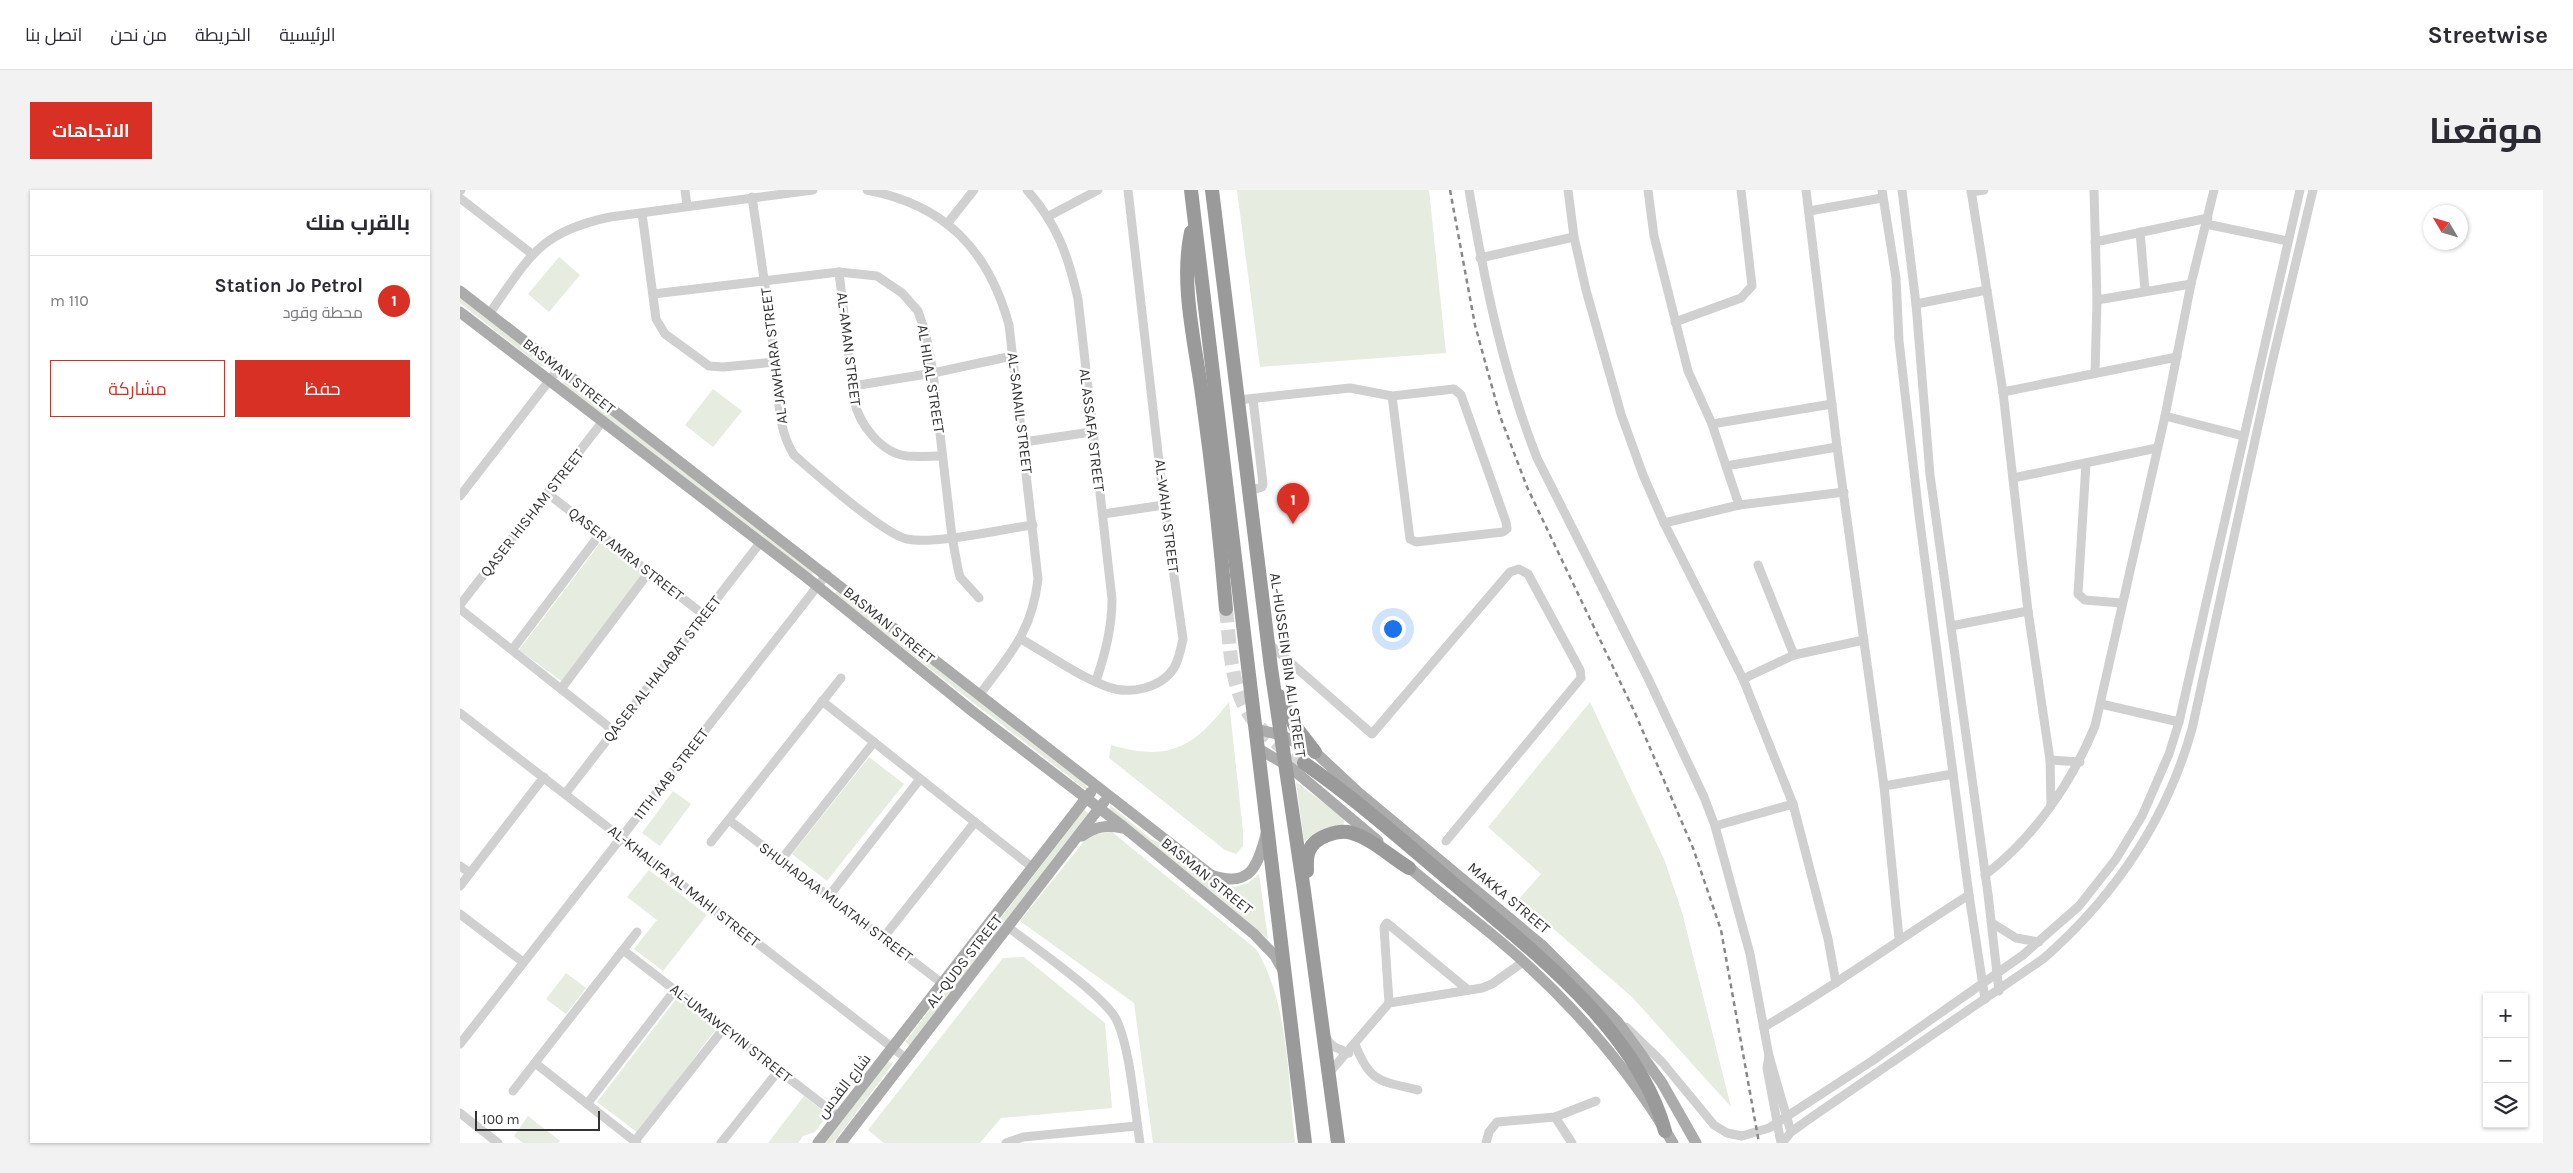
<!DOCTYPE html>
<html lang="ar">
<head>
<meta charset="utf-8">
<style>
	body { margin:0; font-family:Karla,Cairo,sans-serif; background:#f2f2f3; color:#2b2b33; direction:rtl }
	.controls { position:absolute; right:15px; bottom:15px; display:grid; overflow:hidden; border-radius:0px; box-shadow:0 1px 4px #0004 }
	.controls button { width:45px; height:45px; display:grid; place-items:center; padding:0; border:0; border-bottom:1px solid #e1e1e2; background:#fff; color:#2b2b33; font:25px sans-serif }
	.compass { position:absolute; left:1963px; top:15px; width:45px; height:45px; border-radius:50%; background:#fff; box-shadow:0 1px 4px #0004; rotate:308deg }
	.scale { position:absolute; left:15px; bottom:12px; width:125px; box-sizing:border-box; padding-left:5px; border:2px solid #333; border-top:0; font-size:14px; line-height:18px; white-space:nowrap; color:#333; -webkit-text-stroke:4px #fff; paint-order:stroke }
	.you { position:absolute; left:932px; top:438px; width:18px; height:18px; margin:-12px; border:4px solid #fff; border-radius:50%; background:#1a73e8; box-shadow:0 0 0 8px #1a73e833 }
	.badge { display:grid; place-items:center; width:32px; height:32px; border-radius:50%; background:#d93025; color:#fff; font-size:16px; font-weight:700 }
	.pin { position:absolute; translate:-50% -41px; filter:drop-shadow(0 1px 2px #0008) }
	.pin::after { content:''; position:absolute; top:26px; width:18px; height:15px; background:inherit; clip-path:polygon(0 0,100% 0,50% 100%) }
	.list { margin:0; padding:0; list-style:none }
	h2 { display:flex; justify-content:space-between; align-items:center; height:65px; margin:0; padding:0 20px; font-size:21px }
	h2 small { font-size:16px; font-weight:400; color:#7c7c81 }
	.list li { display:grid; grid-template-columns:32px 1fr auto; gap:15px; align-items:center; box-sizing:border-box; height:90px; padding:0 20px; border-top:1px solid #e1e1e2 }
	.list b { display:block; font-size:19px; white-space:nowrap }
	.list p { margin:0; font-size:16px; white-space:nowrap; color:#7c7c81 }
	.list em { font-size:16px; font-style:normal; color:#7c7c81 }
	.actions { display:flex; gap:10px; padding:15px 20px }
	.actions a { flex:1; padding:11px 0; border:1px solid #d93025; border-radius:0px; text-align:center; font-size:18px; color:#d93025 }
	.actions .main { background:#d93025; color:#fff }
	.icon { flex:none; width:28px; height:28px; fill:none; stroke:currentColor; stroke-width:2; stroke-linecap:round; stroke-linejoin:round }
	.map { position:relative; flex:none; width:2083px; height:953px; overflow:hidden; direction:ltr; border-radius:0px }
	header { display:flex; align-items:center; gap:30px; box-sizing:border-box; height:70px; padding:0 25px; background:#fff; border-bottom:1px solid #e1e1e2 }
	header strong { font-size:24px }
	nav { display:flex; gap:28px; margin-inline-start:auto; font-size:18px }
	.intro { display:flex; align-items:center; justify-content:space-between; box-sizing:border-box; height:120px; padding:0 30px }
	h1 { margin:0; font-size:35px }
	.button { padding:12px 22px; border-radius:0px; background:#d93025; color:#fff; font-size:18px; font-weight:700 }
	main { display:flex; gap:30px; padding:0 30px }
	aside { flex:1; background:#fff; border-radius:0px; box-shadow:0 1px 4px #0004 }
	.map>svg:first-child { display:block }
</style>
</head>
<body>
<header>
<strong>Streetwise</strong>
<nav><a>الرئيسية</a><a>الخريطة</a><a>من نحن</a><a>اتصل بنا</a></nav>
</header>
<div class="intro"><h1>موقعنا</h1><a class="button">الاتجاهات</a></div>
<main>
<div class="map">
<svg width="2083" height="953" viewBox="0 0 2083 953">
	<rect width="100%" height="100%" fill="#fff"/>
	<g fill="#e6ecdf">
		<polygon points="777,0 969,0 986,163 800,177"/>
		<polygon points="99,67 120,85 89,122 68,104"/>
		<polygon points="0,107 87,174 87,176 84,177 79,175 0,113"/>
		<polygon points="103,191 151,223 353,381 352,386 103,194"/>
		<polygon points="253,199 282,221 253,257 225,235"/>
		<polygon points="141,352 185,384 103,492 59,460"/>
		<polygon points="377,401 624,592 630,603 376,406 374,404"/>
		<path d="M 769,512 L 783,641 L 783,656 L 776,664 L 765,660 L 649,568 L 651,555 C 709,572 733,558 769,512 Z"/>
		<polygon points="1130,512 1204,669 1222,722 1271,917 1172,807 1059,709 1081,684 1028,637"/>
		<polygon points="409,567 444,594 367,691 332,664"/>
		<polygon points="836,592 885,629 883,635 867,638 844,651"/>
		<polygon points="213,601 231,614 200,656 182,643"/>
		<polygon points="651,616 691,649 707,656 753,693 775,697 788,693 799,684 808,749 649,619"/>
		<polygon points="624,620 630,624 452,857 445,852"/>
		<path d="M 652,642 L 796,759 C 829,813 828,891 835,953 L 693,953 L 674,813 L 560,731 L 625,650 L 636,644 Z"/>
		<polygon points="189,680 247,725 203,781 174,759 197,730 167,707"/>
		<polygon points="564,767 645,833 652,918 541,928 520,953 424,953 408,940 543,768"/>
		<polygon points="106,783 126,798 106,824 86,809"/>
		<polygon points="217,808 256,839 178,943 137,912"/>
		<polygon points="428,872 432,873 432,875 373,953 365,953"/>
		<polygon points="344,906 368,925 355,942 343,946 338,953 308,953"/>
		<polygon points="68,926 100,951 98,953 63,953 54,946"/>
	</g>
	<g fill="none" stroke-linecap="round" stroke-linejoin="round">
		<path stroke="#d6d6d6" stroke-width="14" stroke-dasharray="14 7" stroke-linecap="butt" d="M 766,419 C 770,454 770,498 791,527 C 805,546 825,560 844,573"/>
		<g stroke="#d0d0d0" stroke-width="9">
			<polyline points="225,0 227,16"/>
			<path d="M 407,0 C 485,15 528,59 549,135 L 578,389 C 572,442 550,464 520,504"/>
			<path d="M 567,0 C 597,34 608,65 618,109 L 652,409 C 652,438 645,464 636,491"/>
			<path d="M 1009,0 C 1025,94 1042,179 1077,268 L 1187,486 L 1244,607 L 1255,636 L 1290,764 L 1309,866 L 1331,942"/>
			<polyline points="1108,0 1114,47 1126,100 1161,224 1183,285 1204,333 1283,489 1333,614 1368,749 1376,793"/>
			<polyline points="1188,0 1194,46 1228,181 1252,234 1279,315"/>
			<polyline points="1346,0 1377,257 1424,596 1439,748"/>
			<polyline points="1422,0 1436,88 1439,151 1459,325 1509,705 1525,809"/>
			<polyline points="1442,0 1456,114 1470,285 1528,704 1539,801"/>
			<polyline points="1511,0 1543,202 1568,421 1590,570 1591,614"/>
			<polyline points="1634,0 1637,110 1635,183"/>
			<polyline points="0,1 1,0"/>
			<polyline points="1511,2 1524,0"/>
			<path d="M 292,7 C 300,61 308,115 315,169 C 319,202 316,237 334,265 C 356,284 423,344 447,349 C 476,355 541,339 573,335"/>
			<polyline points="0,8 72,64"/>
			<polyline points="1349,21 1422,8"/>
			<polyline points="182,23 196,129 205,144 249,176 263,177 316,172"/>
			<polyline points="589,26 638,0"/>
			<polyline points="487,34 514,0"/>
			<polyline points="1746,34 1828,51"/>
			<polyline points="1680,42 1685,100"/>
			<polyline points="1635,52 1748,28"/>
			<polyline points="1020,68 1114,47"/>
			<path d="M 379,82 L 394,210 C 399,234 421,263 447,266 C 459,267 471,266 482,266"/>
			<polyline points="193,104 379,82 417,86 442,103 458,121 466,145 473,183 492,347 498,379 500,387 519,408"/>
			<polyline points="1637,110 1731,94"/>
			<polyline points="1456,114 1527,100"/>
			<path d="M 29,124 C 69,68 78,42 150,27 L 353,0"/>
			<polyline points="1215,132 1281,108 1292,96 1281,0"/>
			<polyline points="393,196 473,183 552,166"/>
			<polyline points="1543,202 1717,167"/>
			<polyline points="778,210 890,198 932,206 994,199 1001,205 1046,332 1047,339 1043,342 956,352 950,349 932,206"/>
			<polyline points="1705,226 1783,246"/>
			<polyline points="1252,234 1372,214"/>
			<polyline points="564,252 631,242"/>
			<polyline points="1626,273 1618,404 1625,410 1661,413"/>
			<polyline points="1266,276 1377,257"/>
			<polyline points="1553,288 1697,258"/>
			<polyline points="789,301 802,297 803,294 793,209"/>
			<polyline points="87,303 244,425"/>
			<polyline points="0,306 99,178"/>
			<polyline points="643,324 704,315"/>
			<polyline points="1204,333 1279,315 1384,302"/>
			<polyline points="1298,375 1334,465"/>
			<polyline points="0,415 143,231"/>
			<polyline points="0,419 154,541"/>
			<polyline points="1491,436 1568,421"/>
			<path d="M 561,449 C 589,465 618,486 648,497 C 670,505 701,498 714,478 C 719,469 721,459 723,449 L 704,315 L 668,0"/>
			<polyline points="808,453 912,544 1050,382 1059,379 1068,384 1120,480 1121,488 986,651"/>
			<polyline points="52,460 140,344"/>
			<polyline points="1283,489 1334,465 1404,450"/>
			<polyline points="101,499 189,382"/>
			<polyline points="362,511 573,678"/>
			<polyline points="1641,514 1719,532"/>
			<polyline points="0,523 447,869"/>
			<polyline points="1590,570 1620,572"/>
			<polyline points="1424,596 1493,584"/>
			<polyline points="105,604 300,353"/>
			<polyline points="269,630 483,794"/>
			<polyline points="1255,636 1333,614"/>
			<polyline points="251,652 381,488"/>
			<polyline points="321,670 414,552"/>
			<polyline points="0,676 10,683"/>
			<path d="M 1525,685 C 1574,648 1612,592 1635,536 L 1705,226 L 1731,94 L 1754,0"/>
			<polyline points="0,696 84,587"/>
			<polyline points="369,706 460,589"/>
			<polyline points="0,724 63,772"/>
			<polyline points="1532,733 1556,748 1579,752"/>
			<path d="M 548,737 C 574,757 642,804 656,829 C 670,856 675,921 680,953"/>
			<polyline points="423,748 515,632"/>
			<polyline points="163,760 379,927"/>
			<polyline points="929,813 924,737 927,733 1008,800"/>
			<polyline points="1166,837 1202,872 1254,935 1267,943 1282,946 1309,938 1412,871 1563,765 1619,716 1656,669 1682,626 1709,564 1719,532 1840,0"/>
			<path d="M 1304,837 C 1374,797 1440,748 1509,705"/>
			<path d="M 866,847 C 870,857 879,859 889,863"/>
			<polyline points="0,854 367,384"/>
			<path d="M 895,854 C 910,893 920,891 958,900"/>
			<polyline points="1309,866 1307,878 1321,953"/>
			<polyline points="75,873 177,953"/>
			<polyline points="869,883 929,813 1022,798 1032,794 1063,772"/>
			<polyline points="53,901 177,742"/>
			<polyline points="127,914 215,800"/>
			<polyline points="0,923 38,953"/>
			<polyline points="1095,927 1112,953"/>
			<polyline points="175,951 264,838"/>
			<polyline points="261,953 319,880"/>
			<polyline points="546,953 563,947 677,936"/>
			<polyline points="1026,953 1029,942 1037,932 1095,927 1136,911"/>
			<path d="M 1322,953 L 1331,942 L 1352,927 L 1583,769 C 1654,707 1706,631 1732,539 L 1811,177 L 1853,0"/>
		</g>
		<g stroke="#ababab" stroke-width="11">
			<path d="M 0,101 L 751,685 C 790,699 798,676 806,644"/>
			<polyline points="0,122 346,387 512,521 660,634 794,744 815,766 823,780"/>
			<polyline points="795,539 821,545 855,562 899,603 1084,757 1157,831 1202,893 1236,953"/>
			<polyline points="797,558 830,577 918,651"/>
			<path d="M 622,646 C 636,636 646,635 663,638"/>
			<path d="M 944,673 C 983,707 1026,737 1064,772 C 1122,825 1173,885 1213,953"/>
			<polyline points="358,953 631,602"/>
			<polyline points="381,953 644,612"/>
		</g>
		<g stroke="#9a9a9a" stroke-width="14">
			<polyline points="731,0 845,953"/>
			<polyline points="752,0 811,478 844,701 878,953"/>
			<path d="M 731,42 C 720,94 735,153 742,204 C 752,276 760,347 766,419"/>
			<polyline points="819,506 835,536 855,562"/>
			<path d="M 844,573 C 896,609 945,653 994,694 C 1071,760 1177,839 1205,941"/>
			<path d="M 847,681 C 847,675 846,667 849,661 C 854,647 878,639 892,643 C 912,649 931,667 949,678"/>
		</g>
		<polyline stroke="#888" stroke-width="2.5" stroke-dasharray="5 4" stroke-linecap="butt" points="990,0 1015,135 1040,226 1067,297 1175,523 1233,658 1261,740 1299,953"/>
	</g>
	<g text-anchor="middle" stroke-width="5" stroke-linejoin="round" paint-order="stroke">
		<g font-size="15" fill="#333" stroke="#fff">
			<text transform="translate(389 159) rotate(83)" y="5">AL-AMAN STREET</text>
			<text transform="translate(314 166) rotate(-97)" y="5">AL JAWHARA STREET</text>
			<text transform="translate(109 186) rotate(38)" y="5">BASMAN STREET</text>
			<text transform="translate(471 189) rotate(81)" y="5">AL HILAL STREET</text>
			<text transform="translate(560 223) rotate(83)" y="5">AL-SANAIL STREET</text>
			<text transform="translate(632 240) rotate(83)" y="5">AL ASSAFA STREET</text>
			<text transform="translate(72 323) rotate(-52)" y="5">QASER HISHAM STREET</text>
			<text transform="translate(707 326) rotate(83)" y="5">AL-WAHA STREET</text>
			<text transform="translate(166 364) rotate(38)" y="5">QASER AMRA STREET</text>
			<text transform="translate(429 435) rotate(39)" y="5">BASMAN STREET</text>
			<text transform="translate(828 475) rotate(82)" y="5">AL-HUSSEIN BIN ALI STREET</text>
			<text transform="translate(202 479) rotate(-52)" y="5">QASER AL HALABAT STREET</text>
			<text transform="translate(211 584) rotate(-52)" y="5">11TH AAB STREET</text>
			<text transform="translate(747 686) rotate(39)" y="5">BASMAN STREET</text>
			<text transform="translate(224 696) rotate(38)" y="5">AL-KHALIFA AL MAHI STREET</text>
			<text transform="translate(1049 708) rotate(40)" y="5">MAKKA STREET</text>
			<text transform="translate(376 712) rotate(37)" y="5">SHUHADAA MUATAH STREET</text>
			<text transform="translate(504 771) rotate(-52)" y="5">AL-QUDS STREET</text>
			<text transform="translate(271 843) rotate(38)" y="5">AL-UMAWEYIN STREET</text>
			<text transform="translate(384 896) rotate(-52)" y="5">شارع القدس</text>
		</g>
	</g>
</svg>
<div class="controls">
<button>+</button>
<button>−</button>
<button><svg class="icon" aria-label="layers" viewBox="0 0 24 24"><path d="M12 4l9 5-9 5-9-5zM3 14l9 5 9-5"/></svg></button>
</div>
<svg class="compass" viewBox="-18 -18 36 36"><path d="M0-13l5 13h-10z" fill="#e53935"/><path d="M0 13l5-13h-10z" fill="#7c7c81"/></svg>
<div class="scale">100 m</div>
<div class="you"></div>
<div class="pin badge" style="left:833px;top:334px">1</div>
</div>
<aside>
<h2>بالقرب منك<small></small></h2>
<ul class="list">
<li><span class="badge">1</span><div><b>Station Jo Petrol</b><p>محطة وقود</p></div><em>110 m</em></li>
</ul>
<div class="actions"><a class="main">حفظ</a><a>مشاركة</a></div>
</aside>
</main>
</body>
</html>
